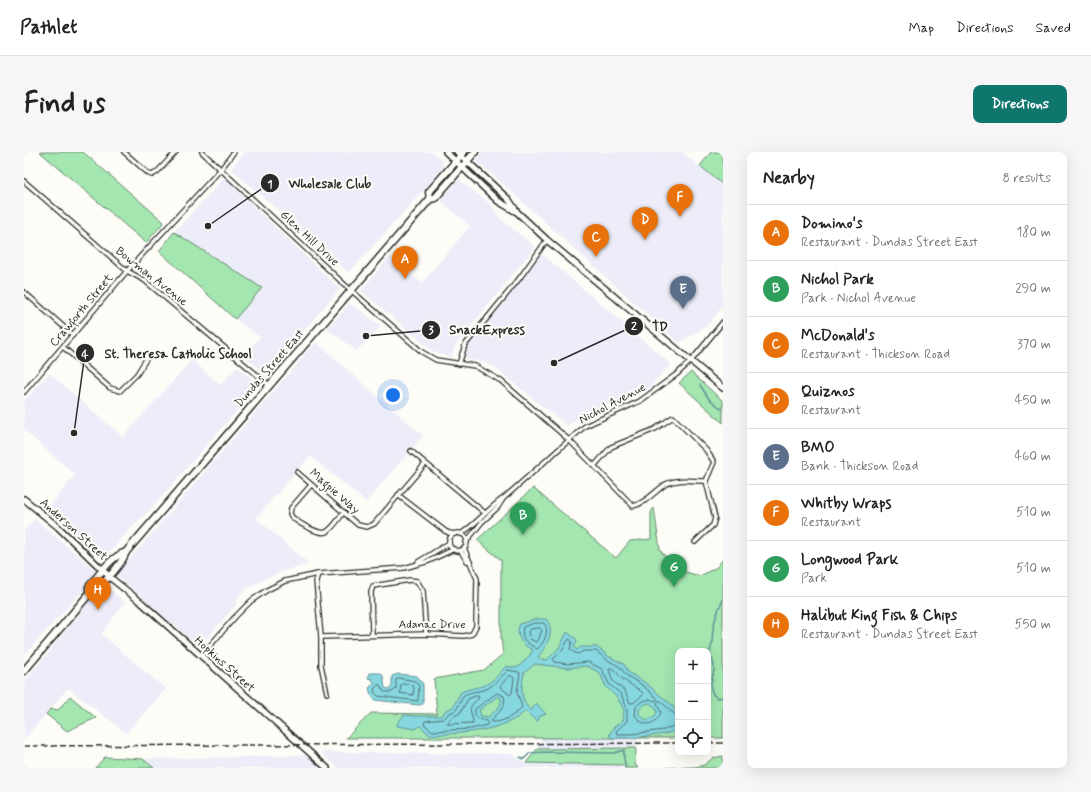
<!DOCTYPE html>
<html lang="en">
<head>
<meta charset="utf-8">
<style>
	body { margin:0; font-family:Mynerve,sans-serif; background:#f6f6f6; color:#222 }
	.controls { position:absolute; right:12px; bottom:12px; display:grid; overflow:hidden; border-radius:8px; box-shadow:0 4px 16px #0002 }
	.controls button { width:36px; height:36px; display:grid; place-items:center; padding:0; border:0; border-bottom:1px solid #e0e0e0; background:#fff; color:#222; font:20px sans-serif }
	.you { position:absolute; left:369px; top:243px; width:14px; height:14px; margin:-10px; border:3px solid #fff; border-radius:50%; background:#1a73e8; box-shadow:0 0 0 6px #1a73e833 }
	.badge { display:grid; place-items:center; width:26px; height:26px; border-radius:50%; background:#0f766e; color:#fff; font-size:13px; font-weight:700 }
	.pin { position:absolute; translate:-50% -33px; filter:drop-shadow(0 1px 2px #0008) }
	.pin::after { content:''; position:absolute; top:21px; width:14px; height:12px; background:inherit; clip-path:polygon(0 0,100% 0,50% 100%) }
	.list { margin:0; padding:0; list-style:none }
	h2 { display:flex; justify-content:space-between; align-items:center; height:52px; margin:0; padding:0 16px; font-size:17px }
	h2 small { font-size:13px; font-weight:400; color:#767676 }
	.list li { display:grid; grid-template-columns:26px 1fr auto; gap:12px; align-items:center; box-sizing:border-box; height:56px; padding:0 16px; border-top:1px solid #e0e0e0 }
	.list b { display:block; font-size:15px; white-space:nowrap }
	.list p { margin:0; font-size:13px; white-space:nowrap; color:#767676 }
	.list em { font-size:13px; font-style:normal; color:#767676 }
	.icon { flex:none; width:22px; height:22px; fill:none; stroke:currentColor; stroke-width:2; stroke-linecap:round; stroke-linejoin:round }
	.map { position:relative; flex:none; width:699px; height:616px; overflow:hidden; border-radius:8px }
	header { display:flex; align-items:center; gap:24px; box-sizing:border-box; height:56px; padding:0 20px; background:#fff; border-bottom:1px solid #e0e0e0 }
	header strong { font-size:19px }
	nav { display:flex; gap:22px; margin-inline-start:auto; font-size:14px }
	.intro { display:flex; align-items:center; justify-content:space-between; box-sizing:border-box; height:96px; padding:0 24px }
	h1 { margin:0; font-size:28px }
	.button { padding:10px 18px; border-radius:8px; background:#0f766e; color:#fff; font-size:14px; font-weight:700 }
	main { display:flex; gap:24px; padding:0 24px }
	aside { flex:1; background:#fff; border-radius:8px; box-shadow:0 4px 16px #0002 }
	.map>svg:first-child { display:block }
</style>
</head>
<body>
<header>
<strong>Pathlet</strong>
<nav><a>Map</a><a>Directions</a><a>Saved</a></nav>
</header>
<div class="intro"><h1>Find us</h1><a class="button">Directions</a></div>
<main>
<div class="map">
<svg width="699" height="616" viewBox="0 0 699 616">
	<rect width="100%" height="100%" fill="#fdfcf7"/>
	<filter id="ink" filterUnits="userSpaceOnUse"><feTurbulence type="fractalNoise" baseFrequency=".025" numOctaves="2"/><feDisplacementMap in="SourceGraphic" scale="8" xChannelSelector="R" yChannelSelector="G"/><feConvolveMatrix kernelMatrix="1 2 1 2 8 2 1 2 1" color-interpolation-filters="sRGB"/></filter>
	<g filter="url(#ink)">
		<g fill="#ecedf8">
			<polygon points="220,0 408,0 418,8 419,16 325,121 207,17"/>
			<polygon points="458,0 658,0 699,34 699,154 684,173 655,191 452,8"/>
			<polygon points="200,26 316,137 242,222 219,203 236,185 211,167 238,136 150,80"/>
			<polygon points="434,27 465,51 478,68 511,95 431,194 427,206 408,199 403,194 337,139 366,104 398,131 446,74 416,48"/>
			<polygon points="517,101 647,212 624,237 561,262 543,274 470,215 459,210 438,206 441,197"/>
			<polygon points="325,152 331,154 357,174 333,199 303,177"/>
			<polygon points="292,190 399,284 342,350 286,304 232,366 285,412 259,419 239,428 221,438 214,445 212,453 178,492 172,492 92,423"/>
			<polygon points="168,208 196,233 213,215 235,233 126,358 114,369 80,406 22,359 51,323 0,278 0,249 25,221 99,285"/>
			<polygon points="11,367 75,421 0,503 0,378"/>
			<polygon points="80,432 101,450 77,482 142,537 102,581 44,536 0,588 0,530"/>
			<polygon points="519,586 614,586 612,596 513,597"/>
			<polygon points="296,600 488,602 502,611 602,613 601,616 315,616"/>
			<polygon points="284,603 299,616 130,616 119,607"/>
		</g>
		<g fill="#a3e6b0" stroke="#67886e">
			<polygon points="16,0 59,0 140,70 122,91"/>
			<polygon points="687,0 699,0 699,33 676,14"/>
			<polygon points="150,80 238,136 211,167 135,99"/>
			<polygon points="667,220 699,249 699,271 655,231"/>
			<polygon points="509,336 592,406 606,389 627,387 627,360 630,356 636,398 651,417 676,424 693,415 699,407 699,586 684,586 684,499 654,499 654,586 322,586 347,561 413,562 410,527 460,518 479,502 477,486 477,408 453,388"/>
			<polygon points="46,544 72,566 43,579 22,562 27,557 34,558"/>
			<polygon points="612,596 611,612 614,616 601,616 602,613 502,611 513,597"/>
			<polygon points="699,604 699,616 643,616 671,615 680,613 689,606"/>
			<polygon points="81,605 119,607 130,616 71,616"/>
		</g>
		<g fill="#86d7df" stroke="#629297" fill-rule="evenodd">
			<path d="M 511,467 L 522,467 C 529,476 527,484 521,495 C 519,499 516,501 514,506 L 515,507 L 523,508 L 535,496 L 543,480 L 552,487 L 553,490 L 550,495 L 553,498 L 557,495 L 573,495 L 584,504 L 600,512 L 604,520 L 620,530 L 647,552 L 654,562 L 654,574 L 650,579 L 641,582 L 608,586 L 588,586 L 585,583 L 589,576 L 599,568 L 600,558 L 593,545 L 582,535 L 576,521 L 563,514 L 544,516 L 511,512 L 500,521 C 497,536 496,548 507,559 L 512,551 L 522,562 L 516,564 L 514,569 L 510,567 L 501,559 C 498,561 497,564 494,565 C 468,581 436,581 406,583 L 396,574 L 391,577 L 373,574 L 373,572 L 380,563 L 391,564 L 418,564 L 421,559 L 429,555 L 437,540 C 445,536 454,536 461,533 C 470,529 476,521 482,514 L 493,516 L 503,507 L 509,498 C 499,494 490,483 496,472 ZM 474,544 L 477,546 C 478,555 471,559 464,565 L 457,564 L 455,558 ZM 625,551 L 631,555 L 633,560 L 631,564 L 622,568 L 615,562 L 615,558 L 621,552 Z"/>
			<polygon points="346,521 357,521 359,524 361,536 365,537 368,535 368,524 374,522 393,524 399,532 399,552 395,553 351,548 347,543 345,536 350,531 348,527 344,526"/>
		</g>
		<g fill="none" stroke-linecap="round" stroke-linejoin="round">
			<g stroke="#4f7073" stroke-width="1">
				<path d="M 511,471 L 520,471 C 526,478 520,492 513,497 C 504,491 496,489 499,475 Z"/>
				<polygon points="512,476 516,476 518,478 514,489 512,490 506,487 504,480 505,478"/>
				<path d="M 585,516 L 587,516 C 595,520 593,523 599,527 C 605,533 613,535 619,541 L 619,543 L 609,551 L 606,551 L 601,539 L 589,529 Z"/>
				<path d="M 484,518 L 494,520 L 496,521 L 493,540 L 498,555 C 491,563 479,571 468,570 L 467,568 C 475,560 483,555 480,544 L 473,541 L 451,557 L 451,562 L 453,566 L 463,569 L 464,571 L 463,573 L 447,577 L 408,579 L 400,572 L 401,569 L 420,567 L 424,562 L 432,558 L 440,543 C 447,539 455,540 462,537 C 471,533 477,525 484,518 Z"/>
				<polygon points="485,524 488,524 490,526 488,541 486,543 476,535"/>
				<polygon points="375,526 391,529 395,534 394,549 354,544 351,541 350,537 355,532 360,540 368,540 372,537 372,528"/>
				<polygon points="379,532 389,533 390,536 389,543 376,541 377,533"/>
				<path d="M 452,544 L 454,544 L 455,546 C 441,558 448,557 449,571 L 424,572 L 424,570 L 427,566 L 436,561 L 444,547 Z"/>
				<path d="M 654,563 C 647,562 641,552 635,548 L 633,551 L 637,560 C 632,574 619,576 611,563 L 612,555 C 617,548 623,546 632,549 L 633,546 L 618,533 L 602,523 L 596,515 L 582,507 L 572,499 L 559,499 L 554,502 L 551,501 L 546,497 L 548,490 L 546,487 L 544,488 L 538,499 L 529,507 L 531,510 L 544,512 L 564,510 L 578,517 L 585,532 L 597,542 L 603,556 L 603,569 L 592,579 L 593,582 L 608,582 L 640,578 L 654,572"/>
			</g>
			<g stroke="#629297" stroke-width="1.5">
				<polyline points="676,233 685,247 699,258"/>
				<path d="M 699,448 C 694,457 686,480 689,490 C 682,505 691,506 690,517 C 689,528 682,537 693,546 L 699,545"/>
				<path d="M 496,605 L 500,607 L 506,601 L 522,600 L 590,601 L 600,598 C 598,607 602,610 601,616"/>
			</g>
			<defs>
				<g id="minor">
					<polyline points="100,0 125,22 128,23 133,20 152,0"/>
					<path d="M 178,0 L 320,132 L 398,200 L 412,208 L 451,214 L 477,229 L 545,288 L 609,354 C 621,352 631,339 642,332 C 654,326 669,329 682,329"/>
					<polyline points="0,29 103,119 120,128 245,233"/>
					<polyline points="0,140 49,183"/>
					<polyline points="39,195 86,236 96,239 113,222 124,204"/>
					<polyline points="435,212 441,193 495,127 523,88"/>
					<polyline points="0,240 103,119 197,17 210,0"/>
					<polyline points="387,299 461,361"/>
					<polyline points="571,313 587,295 631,277 649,265 682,298 690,310 682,329"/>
					<polyline points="273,320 334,373 343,375 350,372 401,312"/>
					<path d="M 287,333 L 267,356 L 266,362 C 269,369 295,383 302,380 C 309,377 315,366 320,360"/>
					<polyline points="374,343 421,379 425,381 431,382"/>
					<circle cx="434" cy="390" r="9"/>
					<path d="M 437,382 C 453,371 465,356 481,345 L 561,274 L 616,249 L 653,222 L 667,209 L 699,170"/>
					<polyline points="442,390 458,370 474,355 479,347"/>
					<polyline points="671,390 689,373 691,366 682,329"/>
					<polyline points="436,398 443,409"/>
					<polyline points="394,410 425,391"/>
					<polyline points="294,422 292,429 297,485 297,513 303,541"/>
					<polyline points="348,483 347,440 349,434 386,428 393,429 399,439 402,482"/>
					<polyline points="297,485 402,482 440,484 448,482 452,474 453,427 440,396"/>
					<polyline points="177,504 211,465 227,449 243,438 261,429 294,422 380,416 405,409 430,397"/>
				</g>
				<g id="secondary">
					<polyline points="422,0 474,49 491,59"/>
					<polyline points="433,0 485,48 493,60 523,88 699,236"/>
					<polyline points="0,347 34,375 88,427 118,451 303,616"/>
				</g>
				<g id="primary">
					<polyline points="406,47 405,40 440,0"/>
					<path d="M 65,442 L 65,435 C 75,423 86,405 102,400"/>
					<path d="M 0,519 L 65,442 C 76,437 98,412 102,400 L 406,47 L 411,46 L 451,0"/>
				</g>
			</defs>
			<use href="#minor" stroke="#2b2b2b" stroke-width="6"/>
			<use href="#secondary" stroke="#2b2b2b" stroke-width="8"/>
			<use href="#primary" stroke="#2b2b2b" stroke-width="9"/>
			<use href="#minor" stroke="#fdfcf7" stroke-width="3.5"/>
			<use href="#secondary" stroke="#fdfcf7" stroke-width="5"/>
			<use href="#primary" stroke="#fdfcf7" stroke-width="6"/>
			<g stroke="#2b2b2b" stroke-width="1.5" stroke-dasharray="6 3" stroke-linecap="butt">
				<polyline points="684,591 699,591"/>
				<polyline points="0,594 654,591"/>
			</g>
		</g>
	</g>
	<g text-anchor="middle" stroke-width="4" stroke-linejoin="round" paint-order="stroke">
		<g font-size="12" fill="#2b2b2b" stroke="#fdfcf7">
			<text transform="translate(286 86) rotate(43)" y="4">Glen Hill Drive</text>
			<text transform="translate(128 124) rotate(38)" y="4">Bowman Avenue</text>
			<text transform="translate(57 158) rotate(-50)" y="4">Crawforth Street</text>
			<text transform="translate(245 216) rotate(-49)" y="4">Dundas Street East</text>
			<text transform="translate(588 251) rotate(-28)" y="4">Nichol Avenue</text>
			<text transform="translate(311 339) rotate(41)" y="4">Magpie Way</text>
			<text transform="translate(50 377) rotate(42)" y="4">Anderson Street</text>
			<text x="408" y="476">Adanac Drive</text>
			<text transform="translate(201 512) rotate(42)" y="4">Hopkins Street</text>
		</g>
	</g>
	<path fill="none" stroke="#2b2b2b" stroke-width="1.5" d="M184 74L246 31M530 211L610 174M342 184L407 178M50 281L61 201"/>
	<g fill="#2b2b2b" stroke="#fdfcf7" stroke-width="1.5">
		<circle cx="184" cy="74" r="4"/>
		<circle cx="530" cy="211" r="4"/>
		<circle cx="342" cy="184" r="4"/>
		<circle cx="50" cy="281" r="4"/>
		<circle cx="246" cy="31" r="10"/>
		<circle cx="610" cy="174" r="10"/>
		<circle cx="407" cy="178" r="10"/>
		<circle cx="61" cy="201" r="10"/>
	</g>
	<g font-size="12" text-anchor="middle" font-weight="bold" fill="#fff">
		<text x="246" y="36">1</text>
		<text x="610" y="178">2</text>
		<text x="407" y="182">3</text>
		<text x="61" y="206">4</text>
	</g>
	<g font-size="13" text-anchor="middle" font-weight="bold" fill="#2b2b2b" stroke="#fdfcf7" stroke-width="4" stroke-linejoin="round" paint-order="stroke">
		<text x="306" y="36">Wholesale Club</text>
		<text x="636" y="179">TD</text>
		<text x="463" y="182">SnackExpress</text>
		<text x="154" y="206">St. Theresa Catholic School</text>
	</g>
</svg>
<div class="controls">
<button>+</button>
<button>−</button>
<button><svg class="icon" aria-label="locate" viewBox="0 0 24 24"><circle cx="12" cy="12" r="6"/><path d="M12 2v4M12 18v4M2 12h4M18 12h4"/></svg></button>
</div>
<div class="you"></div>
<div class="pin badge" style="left:381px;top:127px;background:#e8710a">A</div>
<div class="pin badge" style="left:499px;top:383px;background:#2e9e5b">B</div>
<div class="pin badge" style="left:572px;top:105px;background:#e8710a">C</div>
<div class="pin badge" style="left:621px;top:88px;background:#e8710a">D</div>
<div class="pin badge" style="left:659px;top:157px;background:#5c6f8a">E</div>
<div class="pin badge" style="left:656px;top:65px;background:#e8710a">F</div>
<div class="pin badge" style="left:650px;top:435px;background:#2e9e5b">G</div>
<div class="pin badge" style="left:74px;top:458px;background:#e8710a">H</div>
</div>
<aside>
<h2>Nearby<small>8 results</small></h2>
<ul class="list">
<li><span class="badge" style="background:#e8710a">A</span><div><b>Domino's</b><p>Restaurant · Dundas Street East</p></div><em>180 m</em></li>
<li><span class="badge" style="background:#2e9e5b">B</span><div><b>Nichol Park</b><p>Park · Nichol Avenue</p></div><em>290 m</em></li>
<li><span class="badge" style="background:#e8710a">C</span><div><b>McDonald's</b><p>Restaurant · Thickson Road</p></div><em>370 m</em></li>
<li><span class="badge" style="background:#e8710a">D</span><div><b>Quiznos</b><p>Restaurant</p></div><em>450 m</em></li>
<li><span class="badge" style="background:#5c6f8a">E</span><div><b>BMO</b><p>Bank · Thickson Road</p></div><em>460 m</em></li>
<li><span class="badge" style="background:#e8710a">F</span><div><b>Whitby Wraps</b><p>Restaurant</p></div><em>510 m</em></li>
<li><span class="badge" style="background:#2e9e5b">G</span><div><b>Longwood Park</b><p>Park</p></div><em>510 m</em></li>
<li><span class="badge" style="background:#e8710a">H</span><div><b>Halibut King Fish &amp; Chips</b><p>Restaurant · Dundas Street East</p></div><em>550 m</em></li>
</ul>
</aside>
</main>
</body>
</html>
